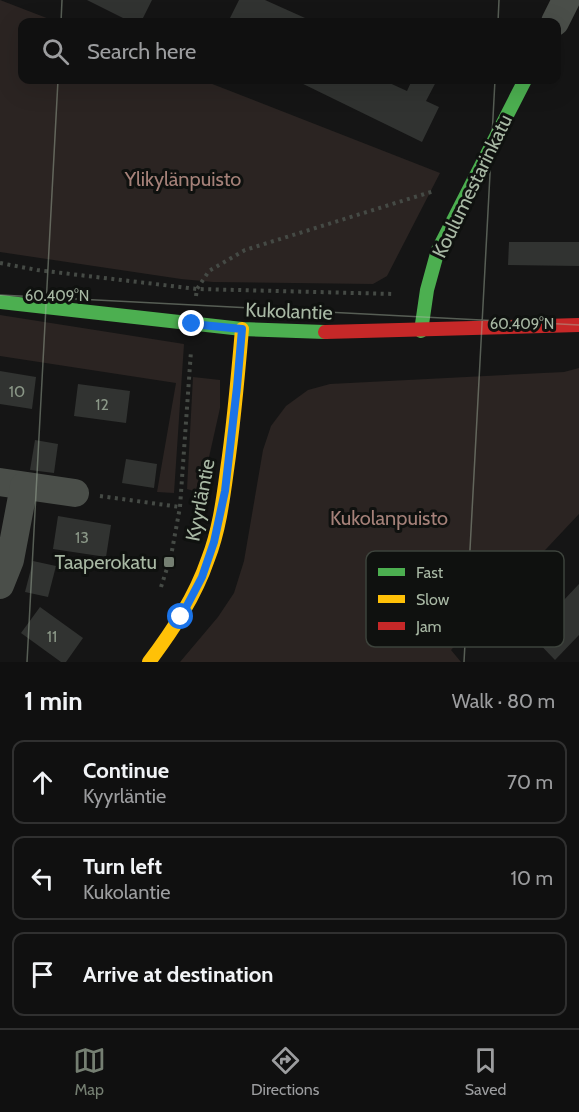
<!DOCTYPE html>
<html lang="en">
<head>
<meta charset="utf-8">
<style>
	body { margin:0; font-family:Cabin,sans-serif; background:#1e1e1e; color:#f1f3f6 }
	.stop { position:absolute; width:18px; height:18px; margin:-14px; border:4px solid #1a73e8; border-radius:50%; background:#fff }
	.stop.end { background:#1a73e8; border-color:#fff; box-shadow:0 2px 6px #0008 }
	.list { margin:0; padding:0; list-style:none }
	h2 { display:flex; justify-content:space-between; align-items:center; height:78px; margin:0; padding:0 24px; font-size:26px }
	h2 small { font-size:20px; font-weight:400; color:#9c9d9f }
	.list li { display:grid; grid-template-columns:39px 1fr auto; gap:18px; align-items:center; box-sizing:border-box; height:84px; margin:0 12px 12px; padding:0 12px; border:2px solid #303030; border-radius:12px }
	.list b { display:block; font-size:22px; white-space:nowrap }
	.list p { margin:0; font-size:20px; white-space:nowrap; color:#9c9d9f }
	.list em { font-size:20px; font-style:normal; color:#9c9d9f }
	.icon { flex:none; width:33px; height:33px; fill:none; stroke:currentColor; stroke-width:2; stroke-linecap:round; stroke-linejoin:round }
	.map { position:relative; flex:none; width:579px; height:662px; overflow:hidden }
	.search { position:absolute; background:#101010; box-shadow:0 6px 24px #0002; left:18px; right:18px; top:18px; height:66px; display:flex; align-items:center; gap:15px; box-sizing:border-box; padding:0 21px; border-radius:12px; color:#9c9d9f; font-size:22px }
	.sheet { height:366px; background:#101010 }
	nav { display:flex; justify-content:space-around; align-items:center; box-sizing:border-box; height:84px; border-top:2px solid #303030; background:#101010; font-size:16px; color:#9c9d9f }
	nav a { display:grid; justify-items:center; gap:3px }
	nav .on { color:#757f72 }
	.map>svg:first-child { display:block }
</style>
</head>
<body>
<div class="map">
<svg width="579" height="662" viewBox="0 0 579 662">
	<rect width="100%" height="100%" fill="#151515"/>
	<g fill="#2b2422">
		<polygon points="0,0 57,22 22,22 22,80 202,80 440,173 387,276 373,284 213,282 181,279 0,252"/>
		<polygon points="0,315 184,344 174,493 157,492 176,383 0,356"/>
		<polygon points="579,368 579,514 451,650 461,662 180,662 218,617 234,593 244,561 263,450 271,426 286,406 308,390 330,384 564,372"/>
		<polygon points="193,377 220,380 220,408 201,493 187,489"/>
	</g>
	<g fill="#313331">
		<polygon points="87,0 152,0 141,22 131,22"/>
		<polygon points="239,0 265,0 314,22 228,22"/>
		<polygon points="295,80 383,80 407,91 412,80 437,80 426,101 439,107 422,142"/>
		<polygon points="509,242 579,242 579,266 508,265"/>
		<polygon points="0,371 36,377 32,409 0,404"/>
		<polygon points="78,384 130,391 126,423 74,416"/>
		<polygon points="35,440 58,444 54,473 30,470"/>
		<polygon points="126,459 157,464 154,488 122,483"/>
		<polygon points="58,516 111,525 106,557 53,549"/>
		<polygon points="33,561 56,566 48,597 25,592"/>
		<polygon points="579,584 579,635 555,660 531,635"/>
		<polygon points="40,607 83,638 66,662 61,662 21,633"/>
	</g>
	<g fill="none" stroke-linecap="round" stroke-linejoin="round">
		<g stroke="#454a45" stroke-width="4" stroke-dasharray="3 4.5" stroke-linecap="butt">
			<polyline points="0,263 37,270 197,289 395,294"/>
			<polyline points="196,296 197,289 209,271 245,250 434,191"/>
			<polyline points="100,496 180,507"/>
			<polyline points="161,587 171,556 180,507 191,351"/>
		</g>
		<g stroke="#4a4e49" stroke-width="28">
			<polyline points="555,22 566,0"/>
			<polyline points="0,482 75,493"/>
			<polyline points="0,585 10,560 24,486"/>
		</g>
		<g stroke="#4caf50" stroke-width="14">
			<polyline points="0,302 242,329 325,332"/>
			<polyline points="421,331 427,290 438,250 525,80"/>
		</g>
		<path stroke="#ffc107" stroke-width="14" d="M 149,662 C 173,630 195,597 208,559 C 219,531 223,500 227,470 C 234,423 238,376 242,329"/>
		<polyline stroke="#c62828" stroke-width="14" points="325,332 579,325"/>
	</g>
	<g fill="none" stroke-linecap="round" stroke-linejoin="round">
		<polyline stroke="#1a73e8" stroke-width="8" points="181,617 202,577 214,542 225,491 237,387 242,329 192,324"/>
	</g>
	<path fill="none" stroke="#a8b8a4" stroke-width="1.5" stroke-opacity="0.45" d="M 61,22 L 62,0M 498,22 L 499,0M 0,295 L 579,325M 27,662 L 58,80M 464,662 L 495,80"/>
	<rect fill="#757f72" stroke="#0f110f" stroke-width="2" x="163" y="556" width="12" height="12" rx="3"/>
	<g text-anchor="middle" stroke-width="6" stroke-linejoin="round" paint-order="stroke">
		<g font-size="16" fill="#8a9787">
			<text x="17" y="397">10</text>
			<text x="102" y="410">12</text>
			<text x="82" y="543">13</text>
			<text x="52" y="642">11</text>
		</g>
		<g font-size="20" fill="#a58179" stroke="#0f110f">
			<text x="183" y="186">Ylikylänpuisto</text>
			<text x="389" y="525">Kukolanpuisto</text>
		</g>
		<g font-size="20" fill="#a8b8a4" stroke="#0f110f">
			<text transform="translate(472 186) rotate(-64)" y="7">Koulumestarinkatu</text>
			<text transform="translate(289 311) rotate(2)" y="7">Kukolantie</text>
			<text transform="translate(200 500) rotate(-79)" y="7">Kyyrläntie</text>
		</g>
		<g font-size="20" fill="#a8b8a4" stroke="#0f110f" text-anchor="end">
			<text x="157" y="569">Taaperokatu</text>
		</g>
	</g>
	<rect x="366" y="551" width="198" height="96" rx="9" fill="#0f110f" stroke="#3d433c" stroke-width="1.5"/>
	<rect x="378" y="568" width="27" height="8" fill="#4caf50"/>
	<rect x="378" y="595" width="27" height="8" fill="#ffc107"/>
	<rect x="378" y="622" width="27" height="8" fill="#c62828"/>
	<g font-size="16" fill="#a8b8a4">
		<text x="416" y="578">Fast</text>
		<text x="416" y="605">Slow</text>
		<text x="416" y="632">Jam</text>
	</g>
	<g font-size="15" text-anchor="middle" fill="#a8b8a4" stroke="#0f110f" stroke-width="6" stroke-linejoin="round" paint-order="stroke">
		<text x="57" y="301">60.409°N</text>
		<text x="522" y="329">60.409°N</text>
	</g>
</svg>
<div class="stop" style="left:181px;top:617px"></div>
<div class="stop end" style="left:192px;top:324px"></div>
<div class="search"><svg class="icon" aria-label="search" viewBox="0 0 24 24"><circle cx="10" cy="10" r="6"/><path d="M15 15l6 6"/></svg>Search here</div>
</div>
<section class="sheet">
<h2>1 min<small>Walk · 80 m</small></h2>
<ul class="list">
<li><svg class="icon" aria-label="ahead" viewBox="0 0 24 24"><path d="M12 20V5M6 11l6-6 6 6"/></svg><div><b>Continue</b><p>Kyyrläntie</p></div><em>70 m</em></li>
<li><svg class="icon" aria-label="left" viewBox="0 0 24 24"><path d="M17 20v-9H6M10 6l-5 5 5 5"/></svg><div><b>Turn left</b><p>Kukolantie</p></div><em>10 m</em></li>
<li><svg class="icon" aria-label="arrive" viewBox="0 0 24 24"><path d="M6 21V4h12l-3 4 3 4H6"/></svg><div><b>Arrive at destination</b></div></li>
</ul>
</section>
<nav>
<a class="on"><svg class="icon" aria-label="map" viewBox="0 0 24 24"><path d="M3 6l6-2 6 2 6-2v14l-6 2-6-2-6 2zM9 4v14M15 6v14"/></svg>Map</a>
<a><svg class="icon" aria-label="directions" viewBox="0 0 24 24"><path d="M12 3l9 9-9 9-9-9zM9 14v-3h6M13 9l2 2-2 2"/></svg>Directions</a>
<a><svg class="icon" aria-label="saved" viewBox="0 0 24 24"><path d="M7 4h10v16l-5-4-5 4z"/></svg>Saved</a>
</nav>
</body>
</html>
